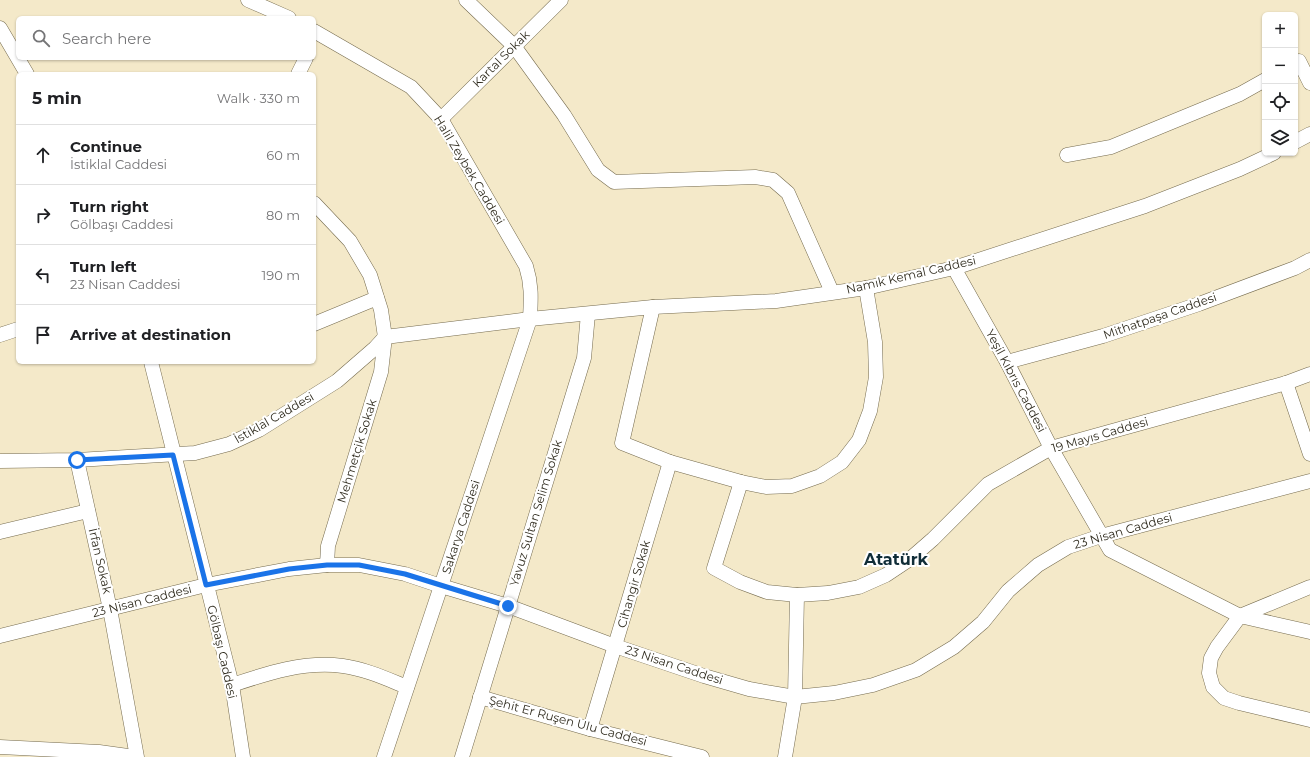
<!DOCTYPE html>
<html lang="en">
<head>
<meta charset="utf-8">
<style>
	body { margin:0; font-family:Montserrat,sans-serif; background:#f2f2f2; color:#202124 }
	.controls { position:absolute; right:12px; top:12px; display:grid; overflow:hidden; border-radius:6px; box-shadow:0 1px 3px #0004 }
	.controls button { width:36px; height:36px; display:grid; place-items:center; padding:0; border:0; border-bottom:1px solid #e0e0e0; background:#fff; color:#202124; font:20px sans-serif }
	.stop { position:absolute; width:12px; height:12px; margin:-9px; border:3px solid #1a73e8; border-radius:50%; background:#fff }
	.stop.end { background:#1a73e8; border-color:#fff; box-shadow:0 1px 4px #0008 }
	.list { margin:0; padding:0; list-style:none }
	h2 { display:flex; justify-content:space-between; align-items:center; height:52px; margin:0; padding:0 16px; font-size:17px }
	h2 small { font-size:13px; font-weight:400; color:#757577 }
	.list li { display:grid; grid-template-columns:26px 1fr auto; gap:12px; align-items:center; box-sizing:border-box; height:60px; padding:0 16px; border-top:1px solid #e0e0e0 }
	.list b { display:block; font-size:15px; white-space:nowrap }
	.list p { margin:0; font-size:13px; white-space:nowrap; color:#757577 }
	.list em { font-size:13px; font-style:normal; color:#757577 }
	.icon { flex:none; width:22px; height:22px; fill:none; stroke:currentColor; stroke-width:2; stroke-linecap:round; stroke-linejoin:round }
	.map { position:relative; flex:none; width:1310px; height:757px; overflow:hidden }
	.search { position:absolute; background:#fff; box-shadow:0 1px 3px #0004; left:16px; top:16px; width:300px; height:44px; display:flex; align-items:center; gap:10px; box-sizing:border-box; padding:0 14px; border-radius:6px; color:#757577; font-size:15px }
	.panel { position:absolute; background:#fff; box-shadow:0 1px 3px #0004; left:16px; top:72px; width:300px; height:292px; border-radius:6px }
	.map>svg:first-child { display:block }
</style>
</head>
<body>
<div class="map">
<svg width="1310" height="757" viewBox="0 0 1310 757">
	<rect width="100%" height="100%" fill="#f4e9c9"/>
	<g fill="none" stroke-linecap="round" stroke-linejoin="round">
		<defs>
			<g id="minor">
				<polyline points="248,0 289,18"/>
				<polyline points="466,0 514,46 564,115 598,170 614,182 755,177 773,180 788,193 832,292"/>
				<polyline points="0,28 27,74"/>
				<path d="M 314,31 L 411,87 L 441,119 L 526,266 C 532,285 531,299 530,319 L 384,757"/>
				<polyline points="1299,61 1310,83"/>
				<polyline points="298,74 306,58"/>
				<polyline points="441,119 561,0"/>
				<polyline points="1295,142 1310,134"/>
				<polyline points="1067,155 1111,147 1240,94 1265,80"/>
				<polyline points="314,203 350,241 370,275 381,310 385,337 381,372 328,546 327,565"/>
				<polyline points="954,268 1007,362 1051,448 1110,550 1240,616 1310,587"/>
				<polyline points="653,307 622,443 670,462 741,482 766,487 792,486 820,476 842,462 859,440 870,411 876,377 875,342 866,288"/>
				<polyline points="314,324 377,298"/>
				<polyline points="0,335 18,329"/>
				<polyline points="385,337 530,319 653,307 776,301 866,288 954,268 1145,206 1240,169 1274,153"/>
				<polyline points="151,362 232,685 243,757"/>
				<polyline points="1007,362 1103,336 1199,304 1295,268 1310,260"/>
				<polyline points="1286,383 1310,454"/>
				<polyline points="77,460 110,609 137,757"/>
				<polyline points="0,461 77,460 195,453 229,444 259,430 337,381 375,348 385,337"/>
				<polyline points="741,482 714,568 740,582 767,592 797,595 828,593 859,587 886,575 910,559 933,539 988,484 1051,448 1286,383 1310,374"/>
				<polyline points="0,532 88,511"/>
				<polyline points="1310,632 1240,616 1217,647 1211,658 1209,673 1213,687 1224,698 1239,703 1310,720"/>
				<polyline points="0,636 206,585 289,569 327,565 359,565 405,574 441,586 508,606 615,646 704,676 749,689 795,697 834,693 873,685 916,670 954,647 983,622 1008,591 1038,565 1068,547 1101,536 1310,481"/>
				<path d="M 232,685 C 268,673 304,661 343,666 C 365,669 387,679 407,687"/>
				<polyline points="480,697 590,729 702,757"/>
				<polyline points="590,729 670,462"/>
				<polyline points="0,747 99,752 135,757"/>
				<polyline points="462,757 584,358 588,314"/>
				<polyline points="785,757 795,697 797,595"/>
			</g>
		</defs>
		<use href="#minor" stroke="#756b4e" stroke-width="15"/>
		<use href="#minor" stroke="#fff" stroke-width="14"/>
	</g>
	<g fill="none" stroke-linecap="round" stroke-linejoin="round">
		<polyline stroke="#1a73e8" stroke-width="5" points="77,460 173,455 206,585 289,569 327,565 359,565 405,574 508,606"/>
	</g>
	<g text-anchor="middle" stroke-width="4" stroke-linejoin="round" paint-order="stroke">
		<g font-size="12" fill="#312d20" stroke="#fff">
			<text transform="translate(501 59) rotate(-45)" y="4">Kartal Sokak</text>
			<text transform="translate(469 170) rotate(59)" y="4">Halil Zeybek Caddesi</text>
			<text transform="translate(911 275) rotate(-13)" y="4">Namık Kemal Caddesi</text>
			<text transform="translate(1160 316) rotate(-19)" y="4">Mithatpaşa Caddesi</text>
			<text transform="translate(1016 381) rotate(62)" y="4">Yeşil Kıbrıs Caddesi</text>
			<text transform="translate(274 418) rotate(-30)" y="4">İstiklal Caddesi</text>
			<text transform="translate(1100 435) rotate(-16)" y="4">19 Mayıs Caddesi</text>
			<text transform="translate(357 451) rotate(-73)" y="4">Mehmetçik Sokak</text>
			<text transform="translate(536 513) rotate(-73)" y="4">Yavuz Sultan Selim Sokak</text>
			<text transform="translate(461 527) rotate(-72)" y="4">Sakarya Caddesi</text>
			<text transform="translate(1123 531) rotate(-16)" y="4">23 Nisan Caddesi</text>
			<text transform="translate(100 561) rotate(77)" y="4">İrfan Sokak</text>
			<text transform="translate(634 584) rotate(-74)" y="4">Cihangir Sokak</text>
			<text transform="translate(142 601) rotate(-14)" y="4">23 Nisan Caddesi</text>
			<text transform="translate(222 652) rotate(77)" y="4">Gölbaşı Caddesi</text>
			<text transform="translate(674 665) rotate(18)" y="4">23 Nisan Caddesi</text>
			<text transform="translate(568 721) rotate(15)" y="4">Şehit Er Ruşen Ulu Caddesi</text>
		</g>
		<g font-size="16" font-weight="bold" fill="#102d38" stroke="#fff">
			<text x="896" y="565">Atatürk</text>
		</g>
	</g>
</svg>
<div class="controls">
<button>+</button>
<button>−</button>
<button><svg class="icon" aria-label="locate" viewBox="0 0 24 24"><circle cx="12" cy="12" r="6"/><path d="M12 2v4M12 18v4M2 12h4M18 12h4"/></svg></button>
<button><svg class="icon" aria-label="layers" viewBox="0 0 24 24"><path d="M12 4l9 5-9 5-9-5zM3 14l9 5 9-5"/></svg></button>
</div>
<div class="stop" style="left:77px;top:460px"></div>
<div class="stop end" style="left:508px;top:606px"></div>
<div class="search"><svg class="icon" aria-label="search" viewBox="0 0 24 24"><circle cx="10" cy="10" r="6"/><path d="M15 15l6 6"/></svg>Search here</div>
<section class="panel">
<h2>5 min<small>Walk · 330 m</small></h2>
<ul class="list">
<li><svg class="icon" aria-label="ahead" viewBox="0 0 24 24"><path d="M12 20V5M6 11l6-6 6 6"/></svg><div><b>Continue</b><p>İstiklal Caddesi</p></div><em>60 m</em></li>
<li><svg class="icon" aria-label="right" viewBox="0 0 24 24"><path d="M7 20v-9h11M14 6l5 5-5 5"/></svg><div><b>Turn right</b><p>Gölbaşı Caddesi</p></div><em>80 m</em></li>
<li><svg class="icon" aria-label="left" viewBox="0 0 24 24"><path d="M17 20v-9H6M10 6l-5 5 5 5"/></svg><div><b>Turn left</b><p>23 Nisan Caddesi</p></div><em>190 m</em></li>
<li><svg class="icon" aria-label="arrive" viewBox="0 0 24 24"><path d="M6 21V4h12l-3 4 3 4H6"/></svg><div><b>Arrive at destination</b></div></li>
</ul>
</section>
</div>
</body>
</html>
